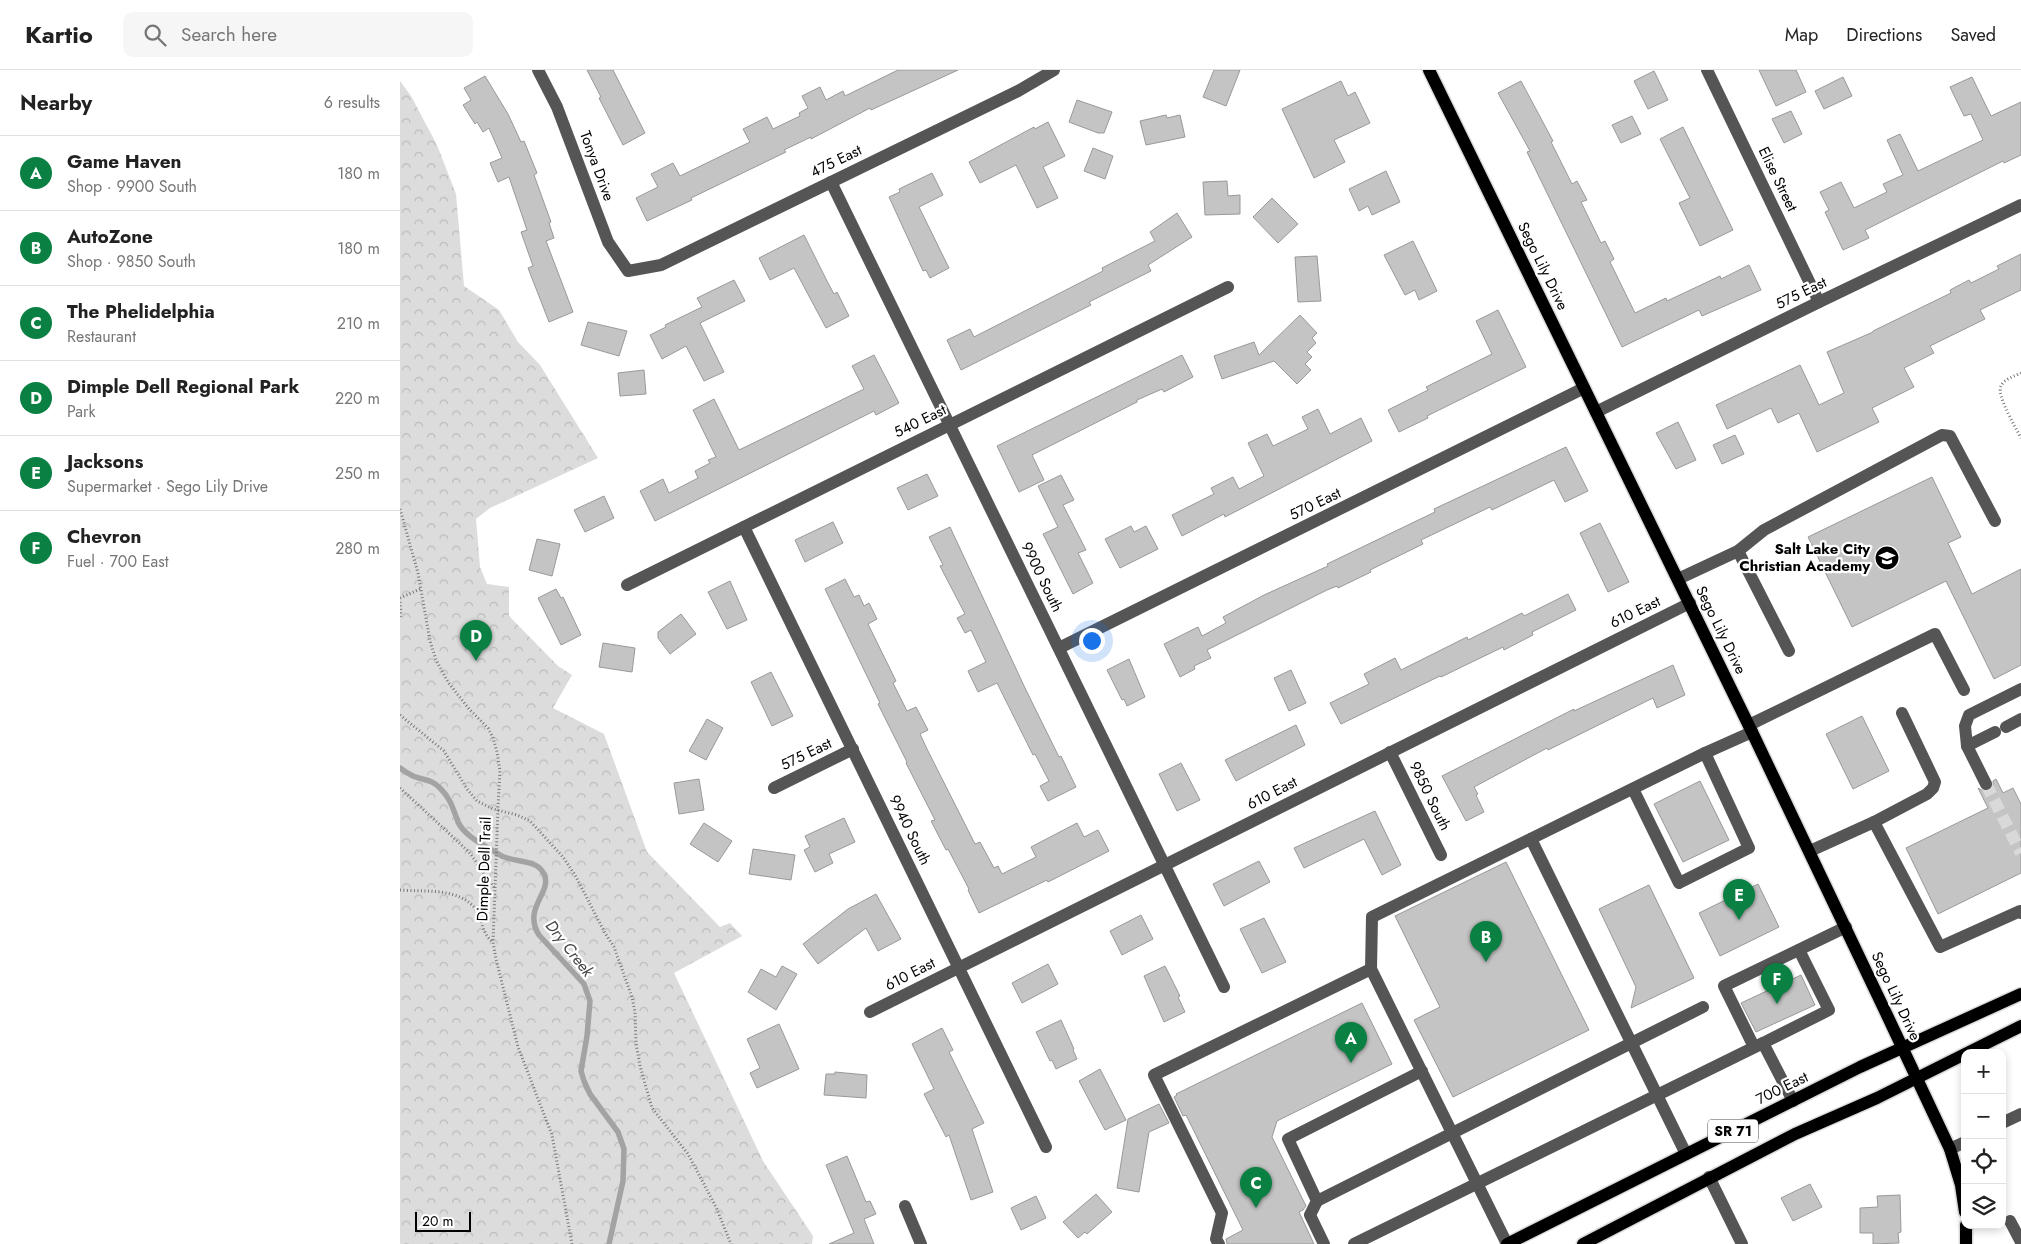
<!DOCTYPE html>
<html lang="en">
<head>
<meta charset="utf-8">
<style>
	body { margin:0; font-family:Jost,sans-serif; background:#f6f6f6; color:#222 }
	.controls { position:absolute; right:15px; bottom:15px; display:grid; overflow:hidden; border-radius:10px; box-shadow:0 2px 8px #0003 }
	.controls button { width:45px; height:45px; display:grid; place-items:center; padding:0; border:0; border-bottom:1px solid #e0e0e0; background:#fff; color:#222; font:25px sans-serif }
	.scale { position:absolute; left:15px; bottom:12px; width:56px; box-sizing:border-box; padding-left:5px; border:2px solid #000; border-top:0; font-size:14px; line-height:18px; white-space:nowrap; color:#000; -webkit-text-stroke:4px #fff; paint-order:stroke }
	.you { position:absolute; left:691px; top:570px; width:18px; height:18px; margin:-12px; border:4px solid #fff; border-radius:50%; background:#1a73e8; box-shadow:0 0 0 8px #1a73e833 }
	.badge { display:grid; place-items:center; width:32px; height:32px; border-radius:50%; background:#0b8043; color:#fff; font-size:16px; font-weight:700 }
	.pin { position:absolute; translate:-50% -41px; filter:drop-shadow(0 1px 2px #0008) }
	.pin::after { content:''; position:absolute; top:26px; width:18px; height:15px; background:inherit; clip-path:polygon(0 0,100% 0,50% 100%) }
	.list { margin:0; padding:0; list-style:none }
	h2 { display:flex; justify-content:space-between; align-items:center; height:65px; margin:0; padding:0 20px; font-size:21px }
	h2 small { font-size:16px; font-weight:400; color:#767676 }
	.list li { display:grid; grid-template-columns:32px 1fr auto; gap:15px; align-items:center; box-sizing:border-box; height:75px; padding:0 20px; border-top:1px solid #e0e0e0 }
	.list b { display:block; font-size:19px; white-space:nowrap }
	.list p { margin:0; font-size:16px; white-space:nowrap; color:#767676 }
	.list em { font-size:16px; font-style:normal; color:#767676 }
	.icon { flex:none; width:28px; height:28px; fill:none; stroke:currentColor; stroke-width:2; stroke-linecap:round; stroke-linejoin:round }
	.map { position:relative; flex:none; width:1621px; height:1174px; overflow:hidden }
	header { display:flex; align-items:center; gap:30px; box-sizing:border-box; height:70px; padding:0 25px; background:#fff; border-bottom:1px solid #e0e0e0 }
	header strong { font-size:24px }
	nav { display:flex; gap:28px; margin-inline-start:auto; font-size:18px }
	.search { width:350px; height:45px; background:#f6f6f6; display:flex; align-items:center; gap:12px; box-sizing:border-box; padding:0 18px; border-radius:10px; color:#767676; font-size:19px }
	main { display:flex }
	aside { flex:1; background:#fff }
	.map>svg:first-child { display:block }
</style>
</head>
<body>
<header>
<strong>Kartio</strong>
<div class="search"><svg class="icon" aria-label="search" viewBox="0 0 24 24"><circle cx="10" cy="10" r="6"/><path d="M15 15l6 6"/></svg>Search here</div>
<nav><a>Map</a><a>Directions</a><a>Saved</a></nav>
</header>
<main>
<aside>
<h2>Nearby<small>6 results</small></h2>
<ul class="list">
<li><span class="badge">A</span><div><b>Game Haven</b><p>Shop · 9900 South</p></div><em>180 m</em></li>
<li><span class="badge">B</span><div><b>AutoZone</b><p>Shop · 9850 South</p></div><em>180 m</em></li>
<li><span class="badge">C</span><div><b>The Phelidelphia</b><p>Restaurant</p></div><em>210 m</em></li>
<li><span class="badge">D</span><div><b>Dimple Dell Regional Park</b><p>Park</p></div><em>220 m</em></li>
<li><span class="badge">E</span><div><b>Jacksons</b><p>Supermarket · Sego Lily Drive</p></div><em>250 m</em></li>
<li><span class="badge">F</span><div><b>Chevron</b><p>Fuel · 700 East</p></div><em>280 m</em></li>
</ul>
</aside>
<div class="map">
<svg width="1621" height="1174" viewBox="0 0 1621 1174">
	<defs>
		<pattern id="forest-crowns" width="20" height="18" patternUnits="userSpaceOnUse" patternTransform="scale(1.25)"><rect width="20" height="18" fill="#dcdcdc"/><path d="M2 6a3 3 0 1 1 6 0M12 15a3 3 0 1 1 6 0" fill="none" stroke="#bbb"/></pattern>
	</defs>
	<rect width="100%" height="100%" fill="#fff"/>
	<polygon fill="url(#forest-crowns)" points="0,11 11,26 37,75 56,124 64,216 99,240 118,272 140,295 198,388 90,438 76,449 80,497 87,514 109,517 109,546 158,596 172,605 153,638 204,664 247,782 320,857 330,853 342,866 274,903 363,1091 413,1166 412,1174 0,1174"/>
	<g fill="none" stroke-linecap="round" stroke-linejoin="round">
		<path stroke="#a3a3a3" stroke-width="5.5" d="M 0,698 C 4,701 9,704 13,706 C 24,711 30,708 40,718 C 51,729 53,739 58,752 C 65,767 86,776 100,785 C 112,793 137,788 144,804 C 153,822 122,838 139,865 L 184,914 L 190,931 L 187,966 L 181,1001 L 184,1011 L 190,1024 L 218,1062 L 224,1079 L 223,1111 L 209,1174"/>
	</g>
	<g fill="#c4c4c4" stroke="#999">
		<polygon points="187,0 213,0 245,63 223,75 199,28 201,27"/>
		<polygon points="498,0 558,0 471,40 470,38 411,69 411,67 384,80 386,82 291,128 292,130 247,151 236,128 258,117 251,104 273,93 280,106 350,72 343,59 367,47 373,59 400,46 399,43 408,38 402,26 420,17 426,30 443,21 445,26"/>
		<polygon points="814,0 840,0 826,36 803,27"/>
		<polygon points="1359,0 1396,0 1406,22 1376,36"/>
		<polygon points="1254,1 1268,30 1248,39 1234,11"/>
		<polygon points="85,6 108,44 121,72 124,71 137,103 134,105 151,152 149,153 154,168 146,171 173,242 149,252 128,198 133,196 121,162 127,160 109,107 98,112 90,93 102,88 89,58 83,62 77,52 75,54 63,35 71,30 64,18"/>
		<polygon points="1443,7 1452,26 1424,39 1415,21"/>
		<polygon points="1572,7 1591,46 1621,32 1621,85 1604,93 1603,91 1465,160 1469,168 1443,180 1425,142 1429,140 1420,122 1441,112 1454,138 1487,122 1483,114 1503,105 1487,70 1500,64 1518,101 1583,70 1571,44 1564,46 1550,17"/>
		<polygon points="941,11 948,26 955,22 970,53 934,70 945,92 914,108 882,39"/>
		<polygon points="1121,11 1153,71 1151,72 1172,114 1177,111 1187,130 1181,132 1201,173 1205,171 1214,189 1210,192 1235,243 1266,228 1267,231 1320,206 1321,209 1349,195 1361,220 1302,246 1299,240 1222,277 1127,82 1130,81 1098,23"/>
		<polygon points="677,30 712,42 704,63 698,63 669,52"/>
		<polygon points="1391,41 1402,64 1384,73 1372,49"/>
		<polygon points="766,45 767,48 780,45 785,67 746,75 740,51"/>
		<polygon points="1232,46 1241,64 1221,73 1212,55"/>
		<polygon points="648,52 665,86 643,97 658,128 637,138 616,95 580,113 569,92 634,57 635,59"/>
		<polygon points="1283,57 1333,160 1300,176 1279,133 1290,128 1260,69"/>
		<polygon points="693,78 713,86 705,109 684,101"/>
		<polygon points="986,101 1000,132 972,145 968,136 959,141 949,119"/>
		<polygon points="532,103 543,125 519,137 549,198 530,208 526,200 523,201 489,127 500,122 499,119"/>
		<polygon points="827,111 828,126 840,125 840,144 805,145 803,112"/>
		<polygon points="872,128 898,154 878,173 853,147"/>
		<polygon points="777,143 792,167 748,195 751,201 689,232 691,235 561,300 547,270 570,259 574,267 703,201 702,198 755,171 750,162"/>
		<polygon points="404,165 427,211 434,224 437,222 449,246 426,258 394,198 370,210 359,188"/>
		<polygon points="1013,171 1037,221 1019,230 1015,220 1005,225 984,185"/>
		<polygon points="1621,184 1621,220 1580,240 1585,249 1530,276 1534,283 1504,298 1514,317 1472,338 1479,352 1417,382 1399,343 1378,353 1371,338 1327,359 1316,335 1400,295 1419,335 1444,323 1427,282 1473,262 1473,261 1551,223 1550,220 1569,210 1571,213 1599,199 1597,196"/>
		<polygon points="917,186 921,231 898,232 895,187"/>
		<polygon points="334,210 345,231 300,253 324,302 304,311 286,276 262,289 250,265 266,257 265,255 302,237 297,228"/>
		<polygon points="1098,240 1126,297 1027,346 1028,348 999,362 988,340 1028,320 1026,317 1092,284 1076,251"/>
		<polygon points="900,245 917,263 912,268 916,273 907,282 912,287 905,294 911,300 897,314 874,291 822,309 814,286 854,272 859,285"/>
		<polygon points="188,252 227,261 219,286 181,275"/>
		<polygon points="474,285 499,333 476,345 474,341 255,451 240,421 263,409 269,423 298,408 295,401 310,393 308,390 316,387 293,340 314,329 339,380 464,319 452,296"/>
		<polygon points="782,285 793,307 764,322 762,319 737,330 737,332 632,385 644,410 619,422 597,376"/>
		<polygon points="244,300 246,324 220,326 218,303"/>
		<polygon points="918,339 930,364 961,348 972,371 825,447 824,444 782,466 772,445 814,424 811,418 833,407 839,419 864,406 848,373 867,364 873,376 908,359 902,347"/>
		<polygon points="1278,352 1296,390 1276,399 1256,363"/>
		<polygon points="1335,365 1344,384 1322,394 1313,375"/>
		<polygon points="1166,377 1188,421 1165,432 1154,410 1092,440 1090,437 1021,470 1023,474 970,500 971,502 938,518 937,516 927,520 807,580 811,588 794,596 795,599 780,607 764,574 798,557 802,566 826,553 823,547 864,525 928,496 927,494 1035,442 1034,439"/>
		<polygon points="527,404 538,426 508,440 497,418"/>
		<polygon points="661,405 674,430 663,435 686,480 678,483 693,513 673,524 643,464 658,457 638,416"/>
		<polygon points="1532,407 1561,467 1548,473 1572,524 1621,499 1621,595 1594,609 1546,511 1452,557 1408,467"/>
		<polygon points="204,426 214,448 185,462 174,440"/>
		<polygon points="433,452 443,473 405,492 395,470"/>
		<polygon points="1200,453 1229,512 1208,522 1180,463"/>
		<polygon points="731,456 734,462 746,456 758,479 720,498 705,469"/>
		<polygon points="550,457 625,618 659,687 661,686 676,717 648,731 640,716 649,711 635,684 633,685 597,613 578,622 568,601 586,592 571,560 565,563 557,548 565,544 540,496 543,495 529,467"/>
		<polygon points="137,469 160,474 152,506 129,500"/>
		<polygon points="445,509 454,527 459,525 464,536 469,533 477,549 468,554 496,611 493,613 507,641 516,637 528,660 520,664 527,679 575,774 580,772 594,798 598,796 602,804 636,787 631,777 677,753 684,767 698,760 709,781 648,812 647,810 579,843 568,820 569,819 548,779 546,780 531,751 535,750 506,693 507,692 478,634 480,633 425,519"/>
		<polygon points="330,511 347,550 327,559 308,522"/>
		<polygon points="156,519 161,528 163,527 181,565 161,575 138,528"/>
		<polygon points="1168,524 1176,540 1132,562 1133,565 1104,580 1103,577 1041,607 1040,606 941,654 930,633 969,614 964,604 995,588 1001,600 1067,567 1068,570 1122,543 1124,546"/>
		<polygon points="281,544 296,564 270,584 258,568 258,562"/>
		<polygon points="203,573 235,578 232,602 199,597"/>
		<polygon points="729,589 745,627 727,636 724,629 722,630 707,600"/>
		<polygon points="1273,595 1285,625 1257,638 1253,628 1148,680 1147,678 1074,717 1078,724 1076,725 1084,742 1066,751 1042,706 1174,639 1174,641"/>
		<polygon points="891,600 906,633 889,641 874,608"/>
		<polygon points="371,602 393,646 372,656 351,612"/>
		<polygon points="1462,646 1489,701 1453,719 1426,664"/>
		<polygon points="307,649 323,658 306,690 289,681"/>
		<polygon points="896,655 905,675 836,711 825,690"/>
		<polygon points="781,693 800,730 777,741 759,704"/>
		<polygon points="299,709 304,740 279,744 274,713"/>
		<polygon points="1596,709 1603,723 1613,718 1621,734 1621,803 1538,844 1506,778 1588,738 1578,718 1585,722 1589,721 1593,718 1593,711"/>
		<polygon points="1300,711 1329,770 1283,792 1254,734"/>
		<polygon points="975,741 1001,795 982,805 964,769 904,798 894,778"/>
		<polygon points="444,748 455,772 429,784 433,793 415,802 404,780 410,777 405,766"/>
		<polygon points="304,753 332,771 318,792 290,774"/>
		<polygon points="353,779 395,785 391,810 349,804"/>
		<polygon points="859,791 870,812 824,836 813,814"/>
		<polygon points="1106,792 1189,960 1053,1027 1014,950 1040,937 995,846"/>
		<polygon points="1358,814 1379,857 1320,886 1299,843"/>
		<polygon points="1249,815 1294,908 1231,938 1236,917 1199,839"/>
		<polygon points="476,824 501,869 478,881 466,858 418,894 403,874 448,839"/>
		<polygon points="741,845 753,869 722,885 710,861"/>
		<polygon points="864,848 886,892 862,903 840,859"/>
		<polygon points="648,894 658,914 622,933 612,913"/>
		<polygon points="382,896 397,904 376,940 348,922 361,899 376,907"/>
		<polygon points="765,896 780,926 778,927 785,942 764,952 744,906"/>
		<polygon points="1401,905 1415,935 1356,962 1341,933"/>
		<polygon points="962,933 992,994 877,1051 872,1067 906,1136 903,1140 899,1142 914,1174 827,1174 826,1169 843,1160 786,1045 783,1046 774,1027 777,1025 776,1024"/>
		<polygon points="661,950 674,979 673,980 677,989 656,999 652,990 650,991 636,962"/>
		<polygon points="379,954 399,999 357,1018 350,1003 360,998 347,969"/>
		<polygon points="542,958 553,980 549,982 584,1053 572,1059 593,1122 571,1130 549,1065 546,1067 524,1024 534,1019 512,974"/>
		<polygon points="700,999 726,1050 705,1060 679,1011"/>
		<polygon points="435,1002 467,1005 466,1028 424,1025 426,1004 435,1004"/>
		<polygon points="759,1034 769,1053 749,1062 739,1122 717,1118 728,1049"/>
		<polygon points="447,1086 466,1132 470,1131 476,1144 464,1149 474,1174 429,1174 454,1163 426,1095"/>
		<polygon points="1410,1114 1422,1137 1393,1151 1381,1128"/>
		<polygon points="696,1124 712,1142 687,1164 685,1162 678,1168 663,1152"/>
		<polygon points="1500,1125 1501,1162 1498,1163 1499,1173 1473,1174 1473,1163 1460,1163 1460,1138 1478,1137 1477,1126"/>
		<polygon points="636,1126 646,1148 621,1160 611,1138"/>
	</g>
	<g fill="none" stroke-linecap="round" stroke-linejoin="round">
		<polyline stroke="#d9d9d9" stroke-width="12" stroke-dasharray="12 6" stroke-linecap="butt" points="1586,714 1621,783"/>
		<defs>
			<g id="major">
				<polyline points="1029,0 1352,662 1486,943 1550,1079 1561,1115 1565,1142"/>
				<polyline points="1567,983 1621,956"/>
				<polyline points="1107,1174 1460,997 1621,924"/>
				<polyline points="1183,1174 1395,1064 1477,1028 1565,984"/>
				<polyline points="1566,1174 1566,1155"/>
			</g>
		</defs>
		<use href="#major" stroke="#dbdbdb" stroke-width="15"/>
		<g stroke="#777" stroke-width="3" stroke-dasharray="1 2.5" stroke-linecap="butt">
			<path d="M 1621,303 C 1615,306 1604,309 1601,316 C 1596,325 1616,358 1621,368"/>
			<polyline points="0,439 18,503 30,571 36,590 48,612 69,639 88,658 93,668 97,682 100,701 98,738 93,872 96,889 118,977 152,1065 172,1174"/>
			<polyline points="0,528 20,519"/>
			<polyline points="0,532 1,542 0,547"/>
			<polyline points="0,645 44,681 67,719 77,731 93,739 117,745 130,751 163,787 175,805 205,863 214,877 232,927 235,942 236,973 240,996 252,1038 288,1084 316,1137 331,1174"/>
			<polyline points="0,718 69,782 95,819"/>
			<path d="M 0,820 C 24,822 61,817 77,841 C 83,852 82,864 93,872"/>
		</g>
		<g stroke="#555" stroke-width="12">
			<polyline points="138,0 157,37 208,172 228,201 261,195 618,21 654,0"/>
			<polyline points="1307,0 1419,232"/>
			<polyline points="431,112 824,917"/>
			<polyline points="1196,342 1419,232 1621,135"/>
			<polyline points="344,457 646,1077"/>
			<polyline points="1338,481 1389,581"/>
			<polyline points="1278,509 1338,481 1364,460 1542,365 1550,366 1595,451"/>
			<polyline points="227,515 828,217"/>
			<polyline points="659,578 1184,318"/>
			<polyline points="1349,655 1535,564 1564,620"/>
			<polyline points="1606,657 1621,649"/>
			<polyline points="1567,676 1565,656 1569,645 1621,619"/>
			<polyline points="990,682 1041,785"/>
			<polyline points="1586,714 1567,676 1595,662"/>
			<polyline points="374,718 453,679"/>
			<polyline points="1233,719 1279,813 1349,778 1305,683"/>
			<polyline points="1474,752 1527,724 1533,718 1535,712 1502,643"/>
			<polyline points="1131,769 1286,1084"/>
			<polyline points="1410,781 1474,752 1540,877 1620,841 1621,843"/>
			<polyline points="971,899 1107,1174"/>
			<polyline points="470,942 1290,533"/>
			<polyline points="1363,973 1429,940 1399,880"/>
			<polyline points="1354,977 1324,916 1446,857"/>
			<polyline points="1602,1053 1621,1044"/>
			<polyline points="1550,1079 1565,1072"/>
			<polyline points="1309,1107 1342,1174"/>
			<polyline points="917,1131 1303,937"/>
			<polyline points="505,1136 521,1174"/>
			<polyline points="1610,1151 1621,1172"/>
			<polyline points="819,1174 816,1169 822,1143 754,1005 971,899 972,847 1305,683 1352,662"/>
			<polyline points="924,1174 910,1145 917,1131 888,1069 1022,1001"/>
			<polyline points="954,1174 1363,973 1393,1031"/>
		</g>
		<use href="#major" stroke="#000" stroke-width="12"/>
	</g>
	<defs>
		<symbol id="school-disc" viewBox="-11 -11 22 22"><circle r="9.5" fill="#000" stroke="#fff"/><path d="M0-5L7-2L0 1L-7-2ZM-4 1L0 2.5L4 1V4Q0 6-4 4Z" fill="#fff"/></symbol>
	</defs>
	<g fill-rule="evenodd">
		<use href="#school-disc" x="1473" y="474" width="28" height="28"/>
	</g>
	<g text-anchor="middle" stroke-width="4.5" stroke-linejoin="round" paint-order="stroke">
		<rect fill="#fff" stroke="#4c4c4c" stroke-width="1" x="1308" y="1049.5" width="50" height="23" rx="4"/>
		<g font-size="14" font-weight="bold" fill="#000">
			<text x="1333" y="1066">SR 71</text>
		</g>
		<g font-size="15" fill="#000" stroke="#fff">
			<text transform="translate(436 91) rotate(-26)" y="5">475 East</text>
			<text transform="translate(197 96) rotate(70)" y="5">Tonya Drive</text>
			<text transform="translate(1378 109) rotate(64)" y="5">Elise Street</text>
			<text transform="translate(1143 196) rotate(64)" y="5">Sego Lily Drive</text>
			<text transform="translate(1401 223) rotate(-26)" y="5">575 East</text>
			<text transform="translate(520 351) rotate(-26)" y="5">540 East</text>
			<text transform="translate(915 434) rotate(-26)" y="5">570 East</text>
			<text transform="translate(642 507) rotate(64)" y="5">9900 South</text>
			<text transform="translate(1235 542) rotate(-26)" y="5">610 East</text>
			<text transform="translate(1321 560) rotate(64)" y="5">Sego Lily Drive</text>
			<text transform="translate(406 684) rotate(-26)" y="5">575 East</text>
			<text transform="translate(872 723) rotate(-27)" y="5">610 East</text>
			<text transform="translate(1030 726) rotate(64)" y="5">9850 South</text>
			<text transform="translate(510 760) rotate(64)" y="5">9940 South</text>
			<text transform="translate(84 799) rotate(-88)" y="5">Dimple Dell Trail</text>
			<text transform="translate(510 904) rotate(-27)" y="5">610 East</text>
			<text transform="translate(1496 926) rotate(65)" y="5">Sego Lily Drive</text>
			<text transform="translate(1382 1018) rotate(-26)" y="5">700 East</text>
		</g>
		<g font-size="15" font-weight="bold" fill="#000" stroke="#fff" text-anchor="end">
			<text x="1470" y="484">Salt Lake City<tspan x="1470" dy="17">Christian Academy</tspan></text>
		</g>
		<g font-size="16" font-style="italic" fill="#444" stroke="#fff">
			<text transform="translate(170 878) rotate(52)" y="6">Dry Creek</text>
		</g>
	</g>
</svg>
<div class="controls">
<button>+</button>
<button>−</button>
<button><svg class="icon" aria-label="locate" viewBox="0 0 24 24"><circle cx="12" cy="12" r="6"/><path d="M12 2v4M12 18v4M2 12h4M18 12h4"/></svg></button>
<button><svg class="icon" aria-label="layers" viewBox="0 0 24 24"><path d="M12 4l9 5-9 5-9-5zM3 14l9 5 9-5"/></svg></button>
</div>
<div class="scale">20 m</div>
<div class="you"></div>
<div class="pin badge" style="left:951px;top:993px">A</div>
<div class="pin badge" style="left:1086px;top:892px">B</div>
<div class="pin badge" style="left:856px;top:1138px">C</div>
<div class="pin badge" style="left:76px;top:591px">D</div>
<div class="pin badge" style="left:1339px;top:850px">E</div>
<div class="pin badge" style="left:1377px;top:934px">F</div>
</div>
</main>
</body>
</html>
